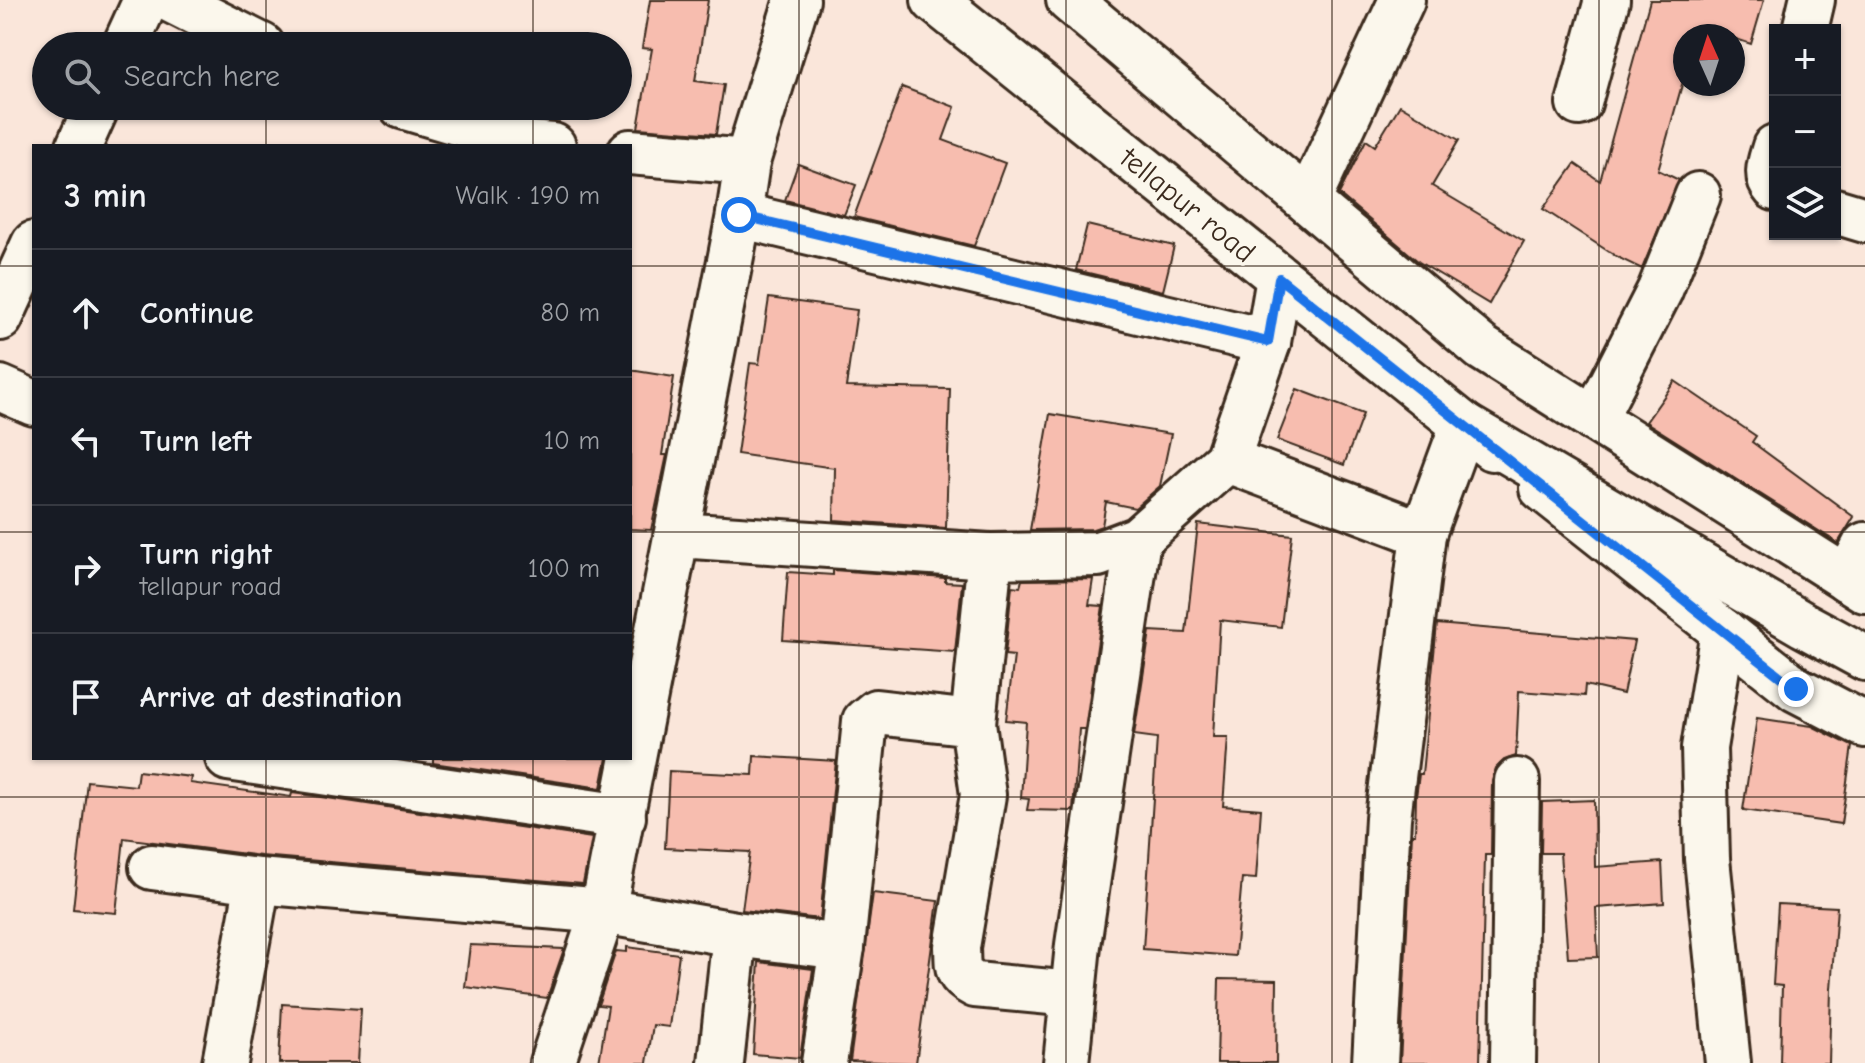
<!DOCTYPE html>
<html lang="en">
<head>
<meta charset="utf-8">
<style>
	body { margin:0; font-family:"Comic Neue",sans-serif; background:#242831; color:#f1f3f6 }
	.controls { position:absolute; right:24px; top:24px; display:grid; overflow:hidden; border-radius:0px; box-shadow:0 2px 6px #0004 }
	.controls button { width:72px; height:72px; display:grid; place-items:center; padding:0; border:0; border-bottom:2px solid #363941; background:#171b24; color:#f1f3f6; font:40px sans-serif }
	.compass { position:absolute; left:1673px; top:24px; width:72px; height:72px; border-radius:50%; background:#171b24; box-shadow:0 2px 6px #0004; rotate:357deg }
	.stop { position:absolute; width:24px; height:24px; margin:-18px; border:6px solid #1a73e8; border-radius:50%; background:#fff }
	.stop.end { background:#1a73e8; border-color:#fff; box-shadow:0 2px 8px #0008 }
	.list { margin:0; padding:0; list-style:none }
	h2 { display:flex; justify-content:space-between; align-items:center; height:104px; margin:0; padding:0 32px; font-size:34px }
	h2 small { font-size:26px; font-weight:400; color:#9ea1a6 }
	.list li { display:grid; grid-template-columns:52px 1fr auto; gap:24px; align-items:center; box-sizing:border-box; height:128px; padding:0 32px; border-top:2px solid #363941 }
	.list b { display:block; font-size:30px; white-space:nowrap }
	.list p { margin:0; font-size:26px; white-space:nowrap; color:#9ea1a6 }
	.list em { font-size:26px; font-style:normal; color:#9ea1a6 }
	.icon { flex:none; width:44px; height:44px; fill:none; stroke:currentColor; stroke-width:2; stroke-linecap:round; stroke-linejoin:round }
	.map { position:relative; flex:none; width:1865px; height:1063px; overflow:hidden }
	.search { position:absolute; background:#171b24; box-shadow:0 2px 6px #0004; left:32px; top:32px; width:600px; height:88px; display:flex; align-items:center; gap:20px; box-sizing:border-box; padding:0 28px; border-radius:44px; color:#9ea1a6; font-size:30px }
	.panel { position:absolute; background:#171b24; box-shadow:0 2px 6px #0004; left:32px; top:144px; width:600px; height:616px; border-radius:0px }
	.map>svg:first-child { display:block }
</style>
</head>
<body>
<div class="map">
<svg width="1865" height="1063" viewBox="0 0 1865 1063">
	<rect width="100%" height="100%" fill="#fae6da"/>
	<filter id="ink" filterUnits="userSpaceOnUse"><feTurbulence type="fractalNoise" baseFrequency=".0125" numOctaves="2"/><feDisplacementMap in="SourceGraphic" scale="16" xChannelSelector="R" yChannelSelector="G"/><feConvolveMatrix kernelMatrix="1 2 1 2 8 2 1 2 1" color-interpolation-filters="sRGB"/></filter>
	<g filter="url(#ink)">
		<g fill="#f7bdaf" stroke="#3b2a1e" stroke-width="2">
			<polygon points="650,0 708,0 695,81 724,85 716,134 638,128 652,49 642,48"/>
			<polygon points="1650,0 1764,0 1751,44 1733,38 1733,36 1685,36 1685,74 1658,170 1679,180 1642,269 1617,257 1543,209 1575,164 1600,181"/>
			<polygon points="902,87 955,107 943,140 1005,163 974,246 854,217"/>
			<polygon points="1400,105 1459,140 1432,186 1524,241 1489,304 1419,262 1339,194 1366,140 1375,146"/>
			<polygon points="798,164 856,185 844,215 785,200"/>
			<polygon points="1087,225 1174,246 1163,291 1076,270"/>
			<polygon points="769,298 857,310 846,387 950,389 946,528 834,520 835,468 737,454 750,363 759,364"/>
			<polygon points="630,370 674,377 662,455 667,455 651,530 630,529"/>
			<polygon points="1675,381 1756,436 1752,442 1854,517 1838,543 1646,422"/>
			<polygon points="1297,389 1363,414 1344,465 1277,440"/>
			<polygon points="1050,414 1171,434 1160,486 1135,508 1106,502 1102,526 1093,529 1030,530"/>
			<polygon points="1198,524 1292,535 1281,627 1220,620 1213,737 1228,737 1223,806 1261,809 1256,879 1242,878 1235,956 1143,949 1157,738 1134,735 1150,631 1186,633"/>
			<polygon points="833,570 945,578 945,582 962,583 955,652 783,640 788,572 833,575"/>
			<polygon points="1093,579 1089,605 1103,606 1085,729 1079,729 1073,811 1027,810 1029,799 1021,798 1026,722 1006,720 1014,656 1005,655 1012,586 1020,587 1022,580"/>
			<polygon points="1437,624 1634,641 1623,694 1585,685 1584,696 1519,691 1516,756 1504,760 1496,768 1492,781 1491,855 1485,855 1480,1063 1400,1063 1412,834 1415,834 1416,797 1419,774 1422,774"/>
			<polygon points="1757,718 1812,726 1852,746 1841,824 1743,810"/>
			<polygon points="754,756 836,761 820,919 742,910 750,852 665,848 669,771 753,775"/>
			<polygon points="433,758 607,758 601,788 433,763"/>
			<polygon points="138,771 191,777 190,783 291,797 292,793 314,796 592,838 583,884 261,856 124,838 116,913 73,909 87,781 136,786"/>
			<polygon points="1594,800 1595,867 1662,862 1664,903 1596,908 1598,957 1568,958 1560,853 1541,853 1542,802"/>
			<polygon points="873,893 938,901 916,1063 850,1061"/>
			<polygon points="1778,904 1837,907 1831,989 1829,1063 1780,1063 1782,986 1773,985"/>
			<polygon points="470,945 564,949 547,998 465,987"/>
			<polygon points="627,947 679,954 669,1027 653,1025 647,1063 599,1063 608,1006 598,1005 616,951 627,952"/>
			<polygon points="759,962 813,969 800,1058 753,1054"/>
			<polygon points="1219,979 1277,980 1276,1063 1217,1063"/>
			<polygon points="282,1004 361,1009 358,1063 279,1063"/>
		</g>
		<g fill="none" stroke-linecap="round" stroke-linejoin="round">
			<defs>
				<g id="minor">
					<polyline points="171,0 262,46"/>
					<polyline points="1805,30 1812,0"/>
					<polyline points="125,46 146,0"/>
					<polyline points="1579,103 1607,0"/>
					<polyline points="402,106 530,144 553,146"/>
					<polyline points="79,146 97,106"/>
					<path d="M 1775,147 C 1771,161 1764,176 1775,188"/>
					<polyline points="630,152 747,162"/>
					<polyline points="1308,201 1402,0"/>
					<polyline points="1835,211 1865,220"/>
					<polyline points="739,215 1268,342"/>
					<polyline points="0,318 34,244"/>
					<polyline points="0,388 34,403"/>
					<polyline points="1594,419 1660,290 1698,195"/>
					<polyline points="1227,460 1423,534"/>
					<polyline points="678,535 990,556 1098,554 1138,539 1227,460 1268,342 1279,278"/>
					<polyline points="1847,579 1865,545"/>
					<polyline points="1723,631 1704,748 1707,859 1728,1063"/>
					<polyline points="973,723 990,556"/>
					<polyline points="228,758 623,817"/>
					<polyline points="152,867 258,881 603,911 735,934 842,947"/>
					<polyline points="225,1063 258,881"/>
					<polyline points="552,1063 603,911 739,215 747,162 797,0"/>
					<polyline points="721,1063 735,934"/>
					<path d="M 824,1063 L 842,947 L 865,721 L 876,712 L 973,723 L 983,795 L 957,947 C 958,967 955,975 975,985 L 1072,994"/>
					<polyline points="1066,1063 1078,945 1138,539"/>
					<polyline points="1375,1063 1388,818 1423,534 1463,425"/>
					<polyline points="1513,1063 1517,781"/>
				</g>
				<g id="tertiary">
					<polyline points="934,0 1492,448"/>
					<polyline points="1069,0 1482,348 1865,590"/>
					<polyline points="1542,488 1796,689 1865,725"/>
				</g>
				<polyline id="secondary" points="1463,425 1804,625 1865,658"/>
			</defs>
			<use href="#minor" stroke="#3b2a1e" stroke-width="50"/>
			<use href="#tertiary" stroke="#3b2a1e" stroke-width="50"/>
			<use href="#secondary" stroke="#3b2a1e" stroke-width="50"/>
			<use href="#minor" stroke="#fbf7ec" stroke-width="44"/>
			<use href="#tertiary" stroke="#fbf7ec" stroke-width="44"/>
			<use href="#secondary" stroke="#fbf7ec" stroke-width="44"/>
		</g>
	</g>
	<g fill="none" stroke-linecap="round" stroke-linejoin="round" filter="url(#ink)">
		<polyline stroke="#1a73e8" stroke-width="10" points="739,215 1268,342 1279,278 1796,689"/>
	</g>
	<path fill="none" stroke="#3b2a1e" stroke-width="2" stroke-opacity="0.55" d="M 266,0 L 266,46M 533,0 L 533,46M 799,0 L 799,1063M 1066,0 L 1066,1063M 1332,0 L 1332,1063M 1599,0 L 1599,1063M 266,106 L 266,146M 533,106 L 533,146M 0,266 L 34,266M 630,266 L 1865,266M 0,532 L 34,532M 630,532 L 1865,532M 266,758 L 266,1063M 533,758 L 533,1063M 0,797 L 1865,797"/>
	<g text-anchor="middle" stroke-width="7" stroke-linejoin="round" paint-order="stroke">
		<g font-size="30" fill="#3b2a1e" stroke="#fbf7ec">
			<text transform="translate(1188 205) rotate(39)" y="10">tellapur road</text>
		</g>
	</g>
</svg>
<div class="controls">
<button>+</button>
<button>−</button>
<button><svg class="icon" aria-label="layers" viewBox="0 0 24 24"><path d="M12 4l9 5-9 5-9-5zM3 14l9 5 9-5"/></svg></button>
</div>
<svg class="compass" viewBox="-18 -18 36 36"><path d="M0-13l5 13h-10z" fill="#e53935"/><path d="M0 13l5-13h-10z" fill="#9ea1a6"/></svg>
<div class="stop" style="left:739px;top:215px"></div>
<div class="stop end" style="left:1796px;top:689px"></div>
<div class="search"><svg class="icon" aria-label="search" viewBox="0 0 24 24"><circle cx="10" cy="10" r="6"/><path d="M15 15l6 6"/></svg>Search here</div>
<section class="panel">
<h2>3 min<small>Walk · 190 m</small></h2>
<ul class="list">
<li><svg class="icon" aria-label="ahead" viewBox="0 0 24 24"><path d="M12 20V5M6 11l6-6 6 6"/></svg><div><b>Continue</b></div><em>80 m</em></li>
<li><svg class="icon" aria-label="left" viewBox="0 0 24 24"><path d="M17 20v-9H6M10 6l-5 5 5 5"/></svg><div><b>Turn left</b></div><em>10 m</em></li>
<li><svg class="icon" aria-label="right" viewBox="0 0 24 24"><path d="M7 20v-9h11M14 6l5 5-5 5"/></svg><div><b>Turn right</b><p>tellapur road</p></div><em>100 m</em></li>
<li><svg class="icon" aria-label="arrive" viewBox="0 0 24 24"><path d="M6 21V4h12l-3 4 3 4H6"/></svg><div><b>Arrive at destination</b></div></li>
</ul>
</section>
</div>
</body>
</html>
